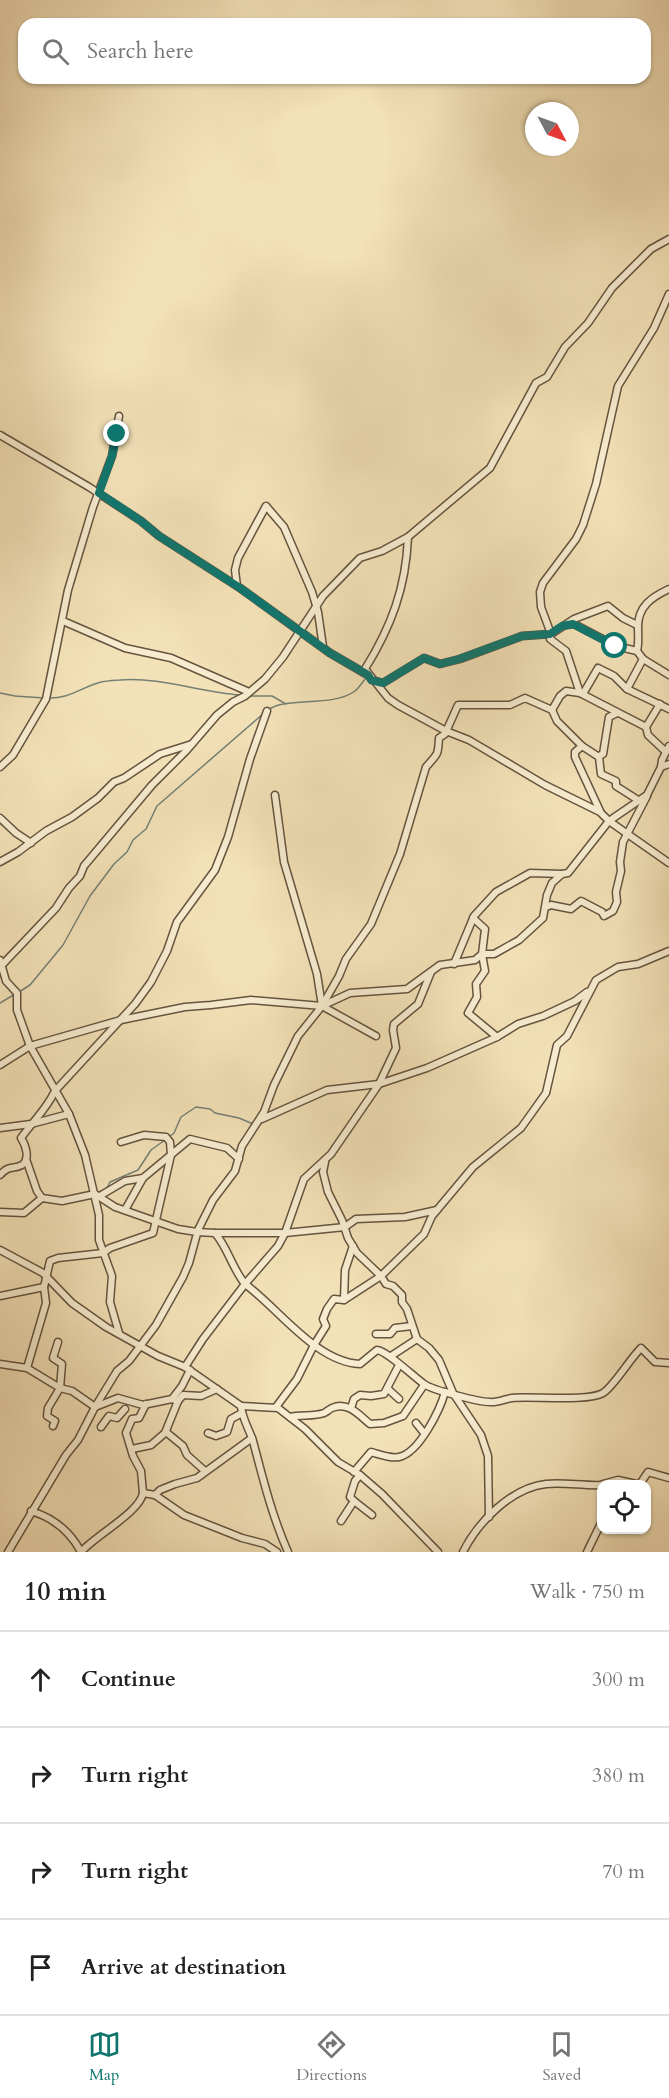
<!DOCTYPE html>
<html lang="en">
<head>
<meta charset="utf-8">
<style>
	body { margin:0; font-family:Cardo,serif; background:#f2f2f2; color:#222 }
	.controls { position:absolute; right:18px; bottom:18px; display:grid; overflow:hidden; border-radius:12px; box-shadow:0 2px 4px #0004 }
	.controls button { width:54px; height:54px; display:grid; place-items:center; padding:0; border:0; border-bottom:2px solid #e0e0e0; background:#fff; color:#222; font:30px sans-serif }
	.compass { position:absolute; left:525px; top:102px; width:54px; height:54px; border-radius:50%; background:#fff; box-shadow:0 2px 4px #0004; rotate:131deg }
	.stop { position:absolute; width:18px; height:18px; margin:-14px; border:4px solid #0f766e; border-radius:50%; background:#fff }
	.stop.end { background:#0f766e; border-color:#fff; box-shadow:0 2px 6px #0008 }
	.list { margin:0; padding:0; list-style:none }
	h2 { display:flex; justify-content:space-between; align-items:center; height:78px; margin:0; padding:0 24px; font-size:26px }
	h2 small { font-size:20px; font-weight:400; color:#767676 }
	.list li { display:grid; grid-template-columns:39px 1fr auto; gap:18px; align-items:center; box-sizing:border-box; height:96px; padding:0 24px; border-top:2px solid #e0e0e0 }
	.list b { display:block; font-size:22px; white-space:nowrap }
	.list em { font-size:20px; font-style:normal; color:#767676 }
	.icon { flex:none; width:33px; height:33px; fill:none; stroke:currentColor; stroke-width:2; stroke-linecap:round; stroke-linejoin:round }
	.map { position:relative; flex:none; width:669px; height:1552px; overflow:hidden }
	.search { position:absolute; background:#fff; box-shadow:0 2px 4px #0004; left:18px; right:18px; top:18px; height:66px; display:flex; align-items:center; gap:15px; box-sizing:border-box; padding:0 21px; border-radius:18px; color:#767676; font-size:22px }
	.sheet { height:462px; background:#fff }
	nav { display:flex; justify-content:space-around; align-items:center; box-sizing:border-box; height:84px; border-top:2px solid #e0e0e0; background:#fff; font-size:16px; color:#767676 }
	nav a { display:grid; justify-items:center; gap:3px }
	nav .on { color:#0f766e }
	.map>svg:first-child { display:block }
</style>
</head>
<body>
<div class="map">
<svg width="669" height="1552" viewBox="0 0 669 1552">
	<rect width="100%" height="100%" fill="#f3e1b7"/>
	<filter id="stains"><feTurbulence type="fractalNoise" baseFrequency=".00333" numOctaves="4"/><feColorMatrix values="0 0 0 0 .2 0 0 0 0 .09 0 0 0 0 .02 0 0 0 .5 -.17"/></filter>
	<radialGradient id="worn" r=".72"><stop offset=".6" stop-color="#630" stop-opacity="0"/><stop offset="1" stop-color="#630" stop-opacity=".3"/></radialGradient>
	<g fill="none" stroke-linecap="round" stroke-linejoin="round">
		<g stroke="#738075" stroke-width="1.5">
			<polyline points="0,693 15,696 44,698"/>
			<polyline points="250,696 272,696 286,704"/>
			<path d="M 48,698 C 69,699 82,687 101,682 C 107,681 114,680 120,680 C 161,677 199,692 240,695"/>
			<path d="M 268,710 C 286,696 332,708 355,691 C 359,688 363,681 367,677"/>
			<polyline points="19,992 30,985 63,945 90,896 114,864 127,852 133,840 146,829 157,806 264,713"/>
			<polyline points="0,1003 15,994"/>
			<polyline points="169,1137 174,1133 181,1117 196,1107 210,1109 215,1113 239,1118 253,1124"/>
			<polyline points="98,1192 106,1190 110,1182 138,1170 151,1150 165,1140"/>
		</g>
		<defs>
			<g id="street">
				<polyline points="0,435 89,487 141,521 159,536 240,588 330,653 366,674"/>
				<path d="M 408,537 C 406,588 391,627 365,669 L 388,698 L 398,705 L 446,731 L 469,740 L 545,785 L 600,812 L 609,821 L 669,863"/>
				<polyline points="237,586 235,570 238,558 266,506 284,527 312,592 318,612 323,647"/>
				<polyline points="63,621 125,648 171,658 249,692"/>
				<polyline points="567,625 574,624 616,646 637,651 643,659 669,675"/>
				<path d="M 637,651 C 639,643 638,636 638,627 C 638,606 652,597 669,589"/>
				<polyline points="372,680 383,683 424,658 440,664 460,659 522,636 551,634 574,619 608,606 623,618 637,625"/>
				<polyline points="627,689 643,659"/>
				<polyline points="583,694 598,668 614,676 627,689 669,709"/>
				<polyline points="552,710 560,696 566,691 580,693"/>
				<polyline points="646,727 660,704"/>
				<polyline points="582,746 575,752 575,757 600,811"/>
				<polyline points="666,752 648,735 646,727 580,693 566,651 550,639 551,634 541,607 540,592 543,583 576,539 583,525 596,484 618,386 654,328 669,294"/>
				<polyline points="599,756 603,754 609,717 617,713"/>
				<polyline points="0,767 13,755 46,699 68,590 93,507 112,456 119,416"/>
				<polyline points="661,767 662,760 669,746"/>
				<polyline points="275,795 284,862 317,974 322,1006 376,1036"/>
				<polyline points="0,818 16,833 31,843"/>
				<polyline points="0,862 18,852 46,831 72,817 98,798 114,782 124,778 160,754 192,744"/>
				<polyline points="546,907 551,905 571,909 581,901 602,912 604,916 613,911 617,902 616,892 621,871 620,862 623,842 647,796"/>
				<polyline points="473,918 485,929 482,954 485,971 476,984 477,997 468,1013 497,1037"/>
				<polyline points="0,960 6,981 17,993 17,1010 30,1046 69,1114 85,1155 99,1215 99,1240 112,1276 110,1302 119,1333"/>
				<polyline points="3,964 56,908 69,888 80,876 84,866 152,785 186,751 217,715 233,702 245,696 265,679 283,657 323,596 360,558 382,551 408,537 490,468 536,383 547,377 565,347 588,323 612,288 651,249 669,239"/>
				<polyline points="454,964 474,916 496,892 530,873 562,874"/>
				<polyline points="0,1065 30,1046 121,1020 185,1007 211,1005 251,1000 322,1006 350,993 407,989 440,965 475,960 482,954 494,954 519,940 543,918 547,895 552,883 562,874 568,873 609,821 647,795 661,767 669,764"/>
				<polyline points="262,1119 327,1090 379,1084 427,1068 497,1037 518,1024 543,1016 575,1001 587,992"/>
				<polyline points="0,1128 31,1124 69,1114"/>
				<polyline points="325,1162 323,1172 328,1192 342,1220 348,1238 357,1253 381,1276 386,1284 393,1286 402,1295 402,1302 407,1309 417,1339 429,1348 439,1360 453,1393 481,1435 488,1456 489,1517"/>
				<path d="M 0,1175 C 10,1164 13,1170 22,1165 C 31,1159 25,1144 21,1138 C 33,1121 46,1110 55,1091 L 135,1004 L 151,982 L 167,951 L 177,922 L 215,870 L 228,837 L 250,759 L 267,711"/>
				<polyline points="98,1197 125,1181 143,1178 190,1139 227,1148 239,1159"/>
				<path d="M 42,1198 L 62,1201 L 95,1194 L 115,1207 L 178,1229 L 197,1232 L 215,1233 C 228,1248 232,1268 245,1284 C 279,1309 316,1362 360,1364 L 377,1350 C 387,1351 414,1377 424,1384 C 432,1390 479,1402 490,1402 C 497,1403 505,1399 512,1398 C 533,1396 587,1402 603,1393 C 614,1386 629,1360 641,1348 L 655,1362 L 669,1363"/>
				<polyline points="125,1210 143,1178"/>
				<polyline points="0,1212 24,1213 42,1198 37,1191 26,1159"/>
				<polyline points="215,1233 285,1233 345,1227 356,1219 405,1217 437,1210"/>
				<path d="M 0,1250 L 43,1273 L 72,1303 L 106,1327 L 158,1356 L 185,1367 L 241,1406 C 242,1418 249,1429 253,1441 C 263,1479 272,1516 288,1552"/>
				<polyline points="0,1296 44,1287"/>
				<polyline points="344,1300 345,1270 353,1246"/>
				<polyline points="376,1334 390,1334 395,1328 412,1326"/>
				<polyline points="391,1356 417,1339"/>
				<polyline points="0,1364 27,1368 60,1388 72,1391 95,1407 118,1398 143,1405 172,1399 178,1401 183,1395 201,1396 217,1389"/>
				<polyline points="185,1367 203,1339 245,1284 278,1246 285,1233 304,1179 331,1154 379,1084 396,1048 393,1030 394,1024 418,1004 431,972"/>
				<polyline points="27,1368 46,1303 44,1287 50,1261 58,1258 103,1253 110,1248 153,1233 171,1155 170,1142 166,1137 144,1135 121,1142"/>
				<polyline points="388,1389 399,1399"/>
				<polyline points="172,1399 182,1386 190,1370"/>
				<polyline points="241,1406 278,1408 305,1429 338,1462 360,1475 382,1494 438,1552"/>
				<polyline points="276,1407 297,1379 314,1345 326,1326 323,1319 327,1309 334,1299 344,1300 381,1276 424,1234 432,1216 473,1167 521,1128 546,1093 557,1045 567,1036 596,980 618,967 638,964 669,951"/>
				<polyline points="351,1408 354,1399 360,1395 371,1396 384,1394 399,1365"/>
				<path d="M 290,1417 C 301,1414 313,1417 324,1413 C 325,1413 331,1408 332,1408 C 348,1401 359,1415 370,1424 L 384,1423 L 403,1416 L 424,1385"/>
				<polyline points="416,1423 424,1433"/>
				<polyline points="53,1426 55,1421 47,1416 48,1408 60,1388 62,1364 53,1358 58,1342"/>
				<polyline points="101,1427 109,1416 117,1418 125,1409"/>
				<polyline points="166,1432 183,1446 187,1455 205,1471"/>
				<polyline points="208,1433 216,1436 227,1432 231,1419 242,1413"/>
				<polyline points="132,1449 151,1445 165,1433 178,1401"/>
				<path d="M 354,1472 L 371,1452 C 379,1454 390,1459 399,1457 C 419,1453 440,1410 445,1392"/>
				<polyline points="603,1484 618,1480 636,1484"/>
				<polyline points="640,1484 648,1472 669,1478"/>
				<polyline points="143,1493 141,1471 133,1456 126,1433 132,1419 139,1418 146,1404"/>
				<polyline points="155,1495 184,1515 242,1538 265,1544 277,1552"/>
				<polyline points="354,1501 372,1515"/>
				<path d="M 31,1511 C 54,1518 70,1531 81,1552"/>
				<polyline points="341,1521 354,1501 350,1497 355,1481 360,1475"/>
				<path d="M 8,1552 L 66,1455 L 78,1440 L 95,1407 L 117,1371 L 129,1361 L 156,1325 L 183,1277 L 189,1263 L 198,1230 L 213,1200 L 235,1171 L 242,1146 L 264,1112 L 274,1085 L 298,1036 L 322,1006 L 339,976 L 346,959 L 371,924 L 400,854 L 426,767 C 438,753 438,756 439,738 L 445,734 L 458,705 L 510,705 L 525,698 L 552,710 L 557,721 L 582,746 L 599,757 L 601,774 L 616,781 L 616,786 L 638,800"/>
				<path d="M 81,1552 C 96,1535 140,1512 143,1493 L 155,1495 L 160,1490 L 175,1484 L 197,1478 L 252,1438"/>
				<path d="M 463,1552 C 478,1522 511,1488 546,1484 C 564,1482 583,1486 602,1485"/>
				<polyline points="587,1552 602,1521"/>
			</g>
		</defs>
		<use href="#street" stroke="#65543f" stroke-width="9"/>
		<use href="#street" stroke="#f7ecd0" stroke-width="6"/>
	</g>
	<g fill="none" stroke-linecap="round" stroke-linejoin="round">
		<polyline stroke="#0f766e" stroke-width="8" points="117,434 112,456 99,493 141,521 159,536 240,588 330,653 368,675 371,680 383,683 424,658 440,664 459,659 522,636 550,634 562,626 573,624 615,646"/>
	</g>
	<rect width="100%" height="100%" filter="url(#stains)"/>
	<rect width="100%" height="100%" fill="url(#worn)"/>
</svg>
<div class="controls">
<button><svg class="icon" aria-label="locate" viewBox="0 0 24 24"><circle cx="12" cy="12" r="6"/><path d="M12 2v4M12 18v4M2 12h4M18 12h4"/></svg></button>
</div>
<svg class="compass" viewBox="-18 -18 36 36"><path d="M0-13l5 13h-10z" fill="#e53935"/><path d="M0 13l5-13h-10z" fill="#767676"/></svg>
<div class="stop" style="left:615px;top:646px"></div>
<div class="stop end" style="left:117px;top:434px"></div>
<div class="search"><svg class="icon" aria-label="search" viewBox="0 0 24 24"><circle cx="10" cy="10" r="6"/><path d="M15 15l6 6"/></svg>Search here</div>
</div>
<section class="sheet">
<h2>10 min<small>Walk · 750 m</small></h2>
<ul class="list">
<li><svg class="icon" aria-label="ahead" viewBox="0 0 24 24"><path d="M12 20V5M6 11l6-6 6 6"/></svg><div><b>Continue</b></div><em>300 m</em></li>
<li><svg class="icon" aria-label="right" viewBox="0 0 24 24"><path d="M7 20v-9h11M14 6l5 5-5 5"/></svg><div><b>Turn right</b></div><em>380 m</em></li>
<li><svg class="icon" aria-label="right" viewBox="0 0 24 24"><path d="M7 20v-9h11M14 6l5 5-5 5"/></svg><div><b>Turn right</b></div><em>70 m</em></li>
<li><svg class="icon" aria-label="arrive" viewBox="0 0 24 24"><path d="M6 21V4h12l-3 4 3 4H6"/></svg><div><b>Arrive at destination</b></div></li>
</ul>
</section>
<nav>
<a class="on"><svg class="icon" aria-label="map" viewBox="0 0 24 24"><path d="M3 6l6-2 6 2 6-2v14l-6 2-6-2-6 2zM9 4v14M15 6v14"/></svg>Map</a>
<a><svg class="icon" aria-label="directions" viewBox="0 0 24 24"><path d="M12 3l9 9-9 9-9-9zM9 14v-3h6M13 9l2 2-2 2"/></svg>Directions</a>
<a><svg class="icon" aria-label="saved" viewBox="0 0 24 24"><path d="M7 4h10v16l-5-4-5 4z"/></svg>Saved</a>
</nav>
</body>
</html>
